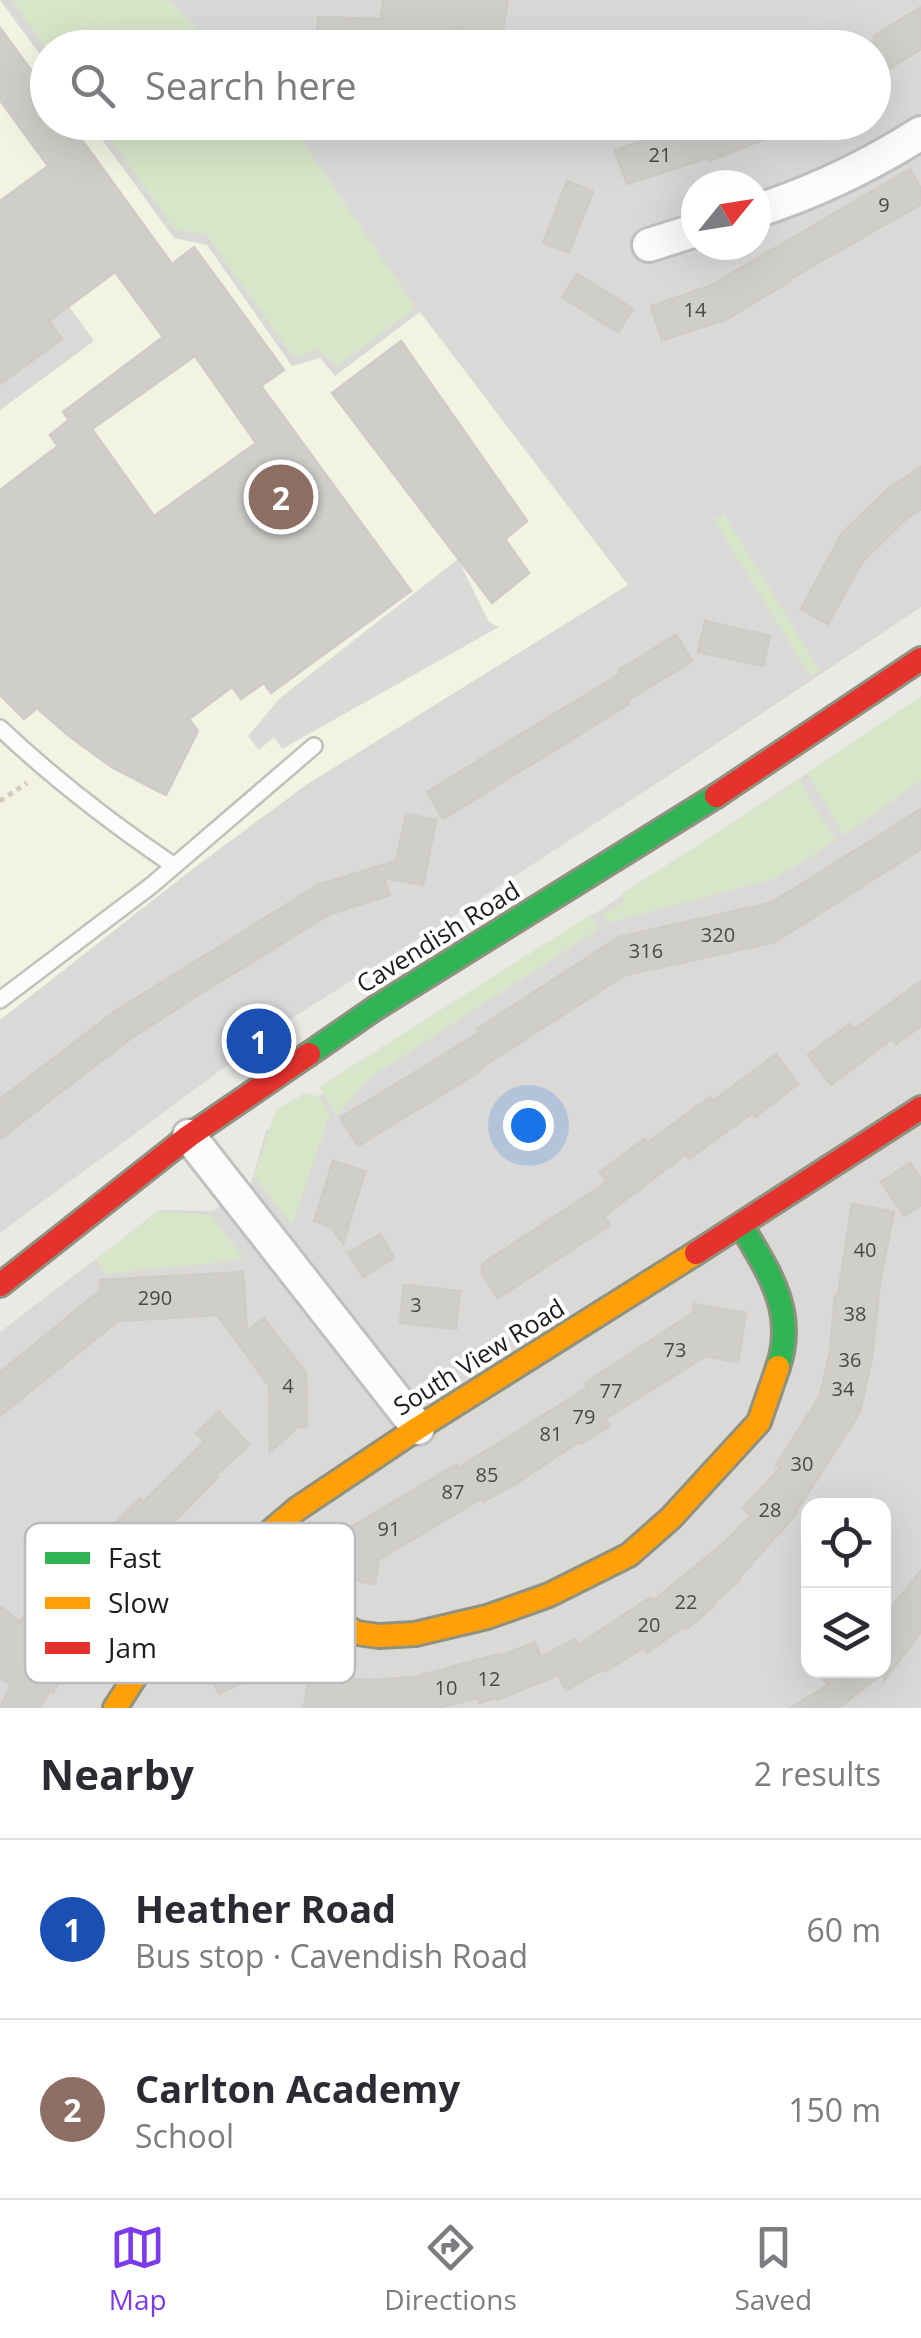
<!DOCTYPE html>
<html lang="en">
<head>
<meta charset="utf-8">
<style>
	body { margin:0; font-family:"Open Sans",sans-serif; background:#f7f7f7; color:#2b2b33 }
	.controls { position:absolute; right:30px; bottom:30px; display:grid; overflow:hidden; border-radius:20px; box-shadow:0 10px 40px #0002 }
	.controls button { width:90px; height:90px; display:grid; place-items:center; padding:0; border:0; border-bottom:2px solid #e1e1e2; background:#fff; color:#2b2b33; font:50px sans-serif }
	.compass { position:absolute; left:681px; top:170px; width:90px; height:90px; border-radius:50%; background:#fff; box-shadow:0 10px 40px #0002; rotate:60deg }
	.you { position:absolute; left:528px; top:1125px; width:35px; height:35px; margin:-25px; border:8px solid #fff; border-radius:50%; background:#1a73e8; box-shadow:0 0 0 15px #1a73e833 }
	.badge { display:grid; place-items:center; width:65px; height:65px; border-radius:50%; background:#7c3aed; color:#fff; font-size:32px; font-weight:700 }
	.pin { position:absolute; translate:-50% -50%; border:5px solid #fff; box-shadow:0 2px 10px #0006 }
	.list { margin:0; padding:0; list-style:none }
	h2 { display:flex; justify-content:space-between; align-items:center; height:130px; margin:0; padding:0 40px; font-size:42px }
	h2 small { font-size:32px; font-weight:400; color:#7c7c81 }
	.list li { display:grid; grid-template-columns:65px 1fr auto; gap:30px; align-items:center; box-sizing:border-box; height:180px; padding:0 40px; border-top:2px solid #e1e1e2 }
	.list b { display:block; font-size:38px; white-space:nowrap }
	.list p { margin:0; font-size:32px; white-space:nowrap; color:#7c7c81 }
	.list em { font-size:32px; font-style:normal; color:#7c7c81 }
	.icon { flex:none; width:55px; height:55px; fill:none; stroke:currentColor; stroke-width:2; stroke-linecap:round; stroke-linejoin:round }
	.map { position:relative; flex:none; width:921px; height:1708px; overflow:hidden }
	.search { position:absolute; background:#fff; box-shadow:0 10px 40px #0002; left:30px; right:30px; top:30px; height:110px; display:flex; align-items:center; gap:25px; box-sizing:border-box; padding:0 35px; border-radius:55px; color:#7c7c81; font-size:38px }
	.sheet { height:490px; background:#fff }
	nav { display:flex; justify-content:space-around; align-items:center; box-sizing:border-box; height:140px; border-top:2px solid #e1e1e2; background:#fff; font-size:28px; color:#7c7c81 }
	nav a { display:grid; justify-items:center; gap:5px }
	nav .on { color:#7c3aed }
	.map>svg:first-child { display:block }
</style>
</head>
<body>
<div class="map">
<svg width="921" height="1708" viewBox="0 0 921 1708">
	<rect width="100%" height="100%" fill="#ebe9e6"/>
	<g fill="#dad9d7" fill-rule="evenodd">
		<path d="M 0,0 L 921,0 L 921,607 L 683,766 L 443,923 L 289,1020 L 0,1233 ZM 48,48 L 874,48 L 874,122 L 48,122 ZM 696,185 L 756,185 L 756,245 L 696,245 Z"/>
		<path d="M 921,698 L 921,1708 L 0,1708 L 0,1332 L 160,1210 L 213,1211 L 251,1183 L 266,1131 ZM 808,1506 L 884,1506 L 884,1670 L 808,1670 Z"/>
	</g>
	<polygon fill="#f3f3e2" points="0,0 47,64 48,122 90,123 174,238 207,245 292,366 320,358 335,376 420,312 628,585 306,785 194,868 0,1020 0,410 94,341 0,211"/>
	<g fill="#d7e5c8">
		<polygon points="12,0 169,0 217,47 48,48 47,50"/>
		<polygon points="99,123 290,123 416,308 337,367 318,349 294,358 206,234 175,230"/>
		<polygon points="724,514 820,671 811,677 714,520"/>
		<polygon points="921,696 921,780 844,836 807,773"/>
		<polygon points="799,780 836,841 776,878 608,923 603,915 624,901 621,894"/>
		<polygon points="590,915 599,929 369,1078 337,1116 319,1087"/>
		<polygon points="305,1093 318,1096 330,1114 292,1225 254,1176 276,1110"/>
		<polygon points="158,1211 211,1215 243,1257 233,1261 105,1274 96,1259"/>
	</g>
	<polygon fill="#dbdad9" points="458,559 489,622 499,627 282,749 274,737 259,750 248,736 280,698"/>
	<g fill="#d0cecb" stroke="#cecbc8" stroke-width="2.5" fill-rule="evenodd">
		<polygon points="383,0 508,0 502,35 453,28 452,48 317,48 318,17 381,19"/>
		<polygon points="921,7 921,49 874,78 874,36"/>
		<path d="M 0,28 L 48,93 L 48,122 L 69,122 L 172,264 L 194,247 L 284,370 L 261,386 L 411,591 L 271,693 L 264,683 L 241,699 L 232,687 L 189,719 L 198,731 L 166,795 L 113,768 L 69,736 L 37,708 L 24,719 L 0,695 L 0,490 L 58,446 L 50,435 L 69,420 L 63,412 L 163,337 L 115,272 L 49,321 L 62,339 L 0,384 L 0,201 L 48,166 L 0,100 ZM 195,356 L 256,443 L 154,516 L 92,429 Z"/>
		<polygon points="708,122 803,124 709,161 708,158 627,184 615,150 667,133 668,138"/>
		<polygon points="910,169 921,189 921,204 790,279 791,281 725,320 662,340 651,306 710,286"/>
		<polygon points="567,181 593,191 569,253 543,243"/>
		<polygon points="577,274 633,309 618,332 562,297"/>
		<polygon points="401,341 527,521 505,539 529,573 492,603 332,393"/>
		<polygon points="921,467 921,509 907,518 863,561 828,624 801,609 842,533 888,489"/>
		<polygon points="705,621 770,636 763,666 698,652"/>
		<polygon points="676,635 692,661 627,701 629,704 443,819 427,792 621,673 619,670"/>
		<polygon points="921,809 921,849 775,942 625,975 479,1069 480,1071 358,1146 340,1118 479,1033 477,1029 619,937 771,903"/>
		<polygon points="406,814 436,820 423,885 384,878 390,895 330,914 192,999 130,1039 0,1139 0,1099 114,1012 318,885 396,861"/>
		<polygon points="921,981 921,1026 896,1044 892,1039 831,1085 808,1055 850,1024 855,1029"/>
		<polygon points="776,1054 798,1084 755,1117 752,1113 689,1159 686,1154 604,1216 610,1225 498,1298 482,1274 482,1264 607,1182 600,1172 644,1139 647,1143 710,1097 713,1101"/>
		<polygon points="333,1161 365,1171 343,1244 331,1227 314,1221"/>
		<polygon points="910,1163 921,1179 921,1205 904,1216 881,1182"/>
		<polygon points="852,1204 894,1212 880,1282 872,1357 860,1412 796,1512 797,1513 738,1579 740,1580 712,1604 714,1606 685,1630 683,1627 647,1653 643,1648 606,1671 604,1669 566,1690 558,1675 497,1700 496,1698 480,1703 479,1698 436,1708 304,1708 310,1668 338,1672 337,1677 371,1680 415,1677 499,1654 500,1656 535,1642 541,1657 575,1639 578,1645 651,1597 653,1601 726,1541 751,1515 743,1508 780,1468 776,1465 820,1396 830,1351 835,1295 838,1295"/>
		<polygon points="380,1234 394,1258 363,1277 348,1253"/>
		<polygon points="243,1272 247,1331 264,1318 306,1373 307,1427 298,1427 270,1452 269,1386 217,1315 118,1321 0,1416 0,1372 101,1290 100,1280"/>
		<polygon points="404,1285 460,1291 456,1329 400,1323"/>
		<polygon points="694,1304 746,1313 738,1362 706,1356 672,1377 605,1419 610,1426 581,1444 580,1441 517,1483 483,1502 481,1499 379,1559 375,1584 327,1576 335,1527 348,1529 456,1465 458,1468 526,1426 588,1387 585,1383 693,1313"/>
		<polygon points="219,1412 249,1445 216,1475 218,1477 169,1527 174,1532 108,1596 117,1603 70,1665 53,1692 50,1690 40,1708 0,1708 11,1684 0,1678 0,1606 20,1622 31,1608 50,1624 96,1566 84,1554 140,1499 143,1502 204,1442 196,1433"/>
		<polygon points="921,1570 921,1632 884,1680 884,1673 838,1708 791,1708 828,1685 817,1670 884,1670 884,1617"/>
		<polygon points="267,1629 284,1661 219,1694 202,1661"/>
	</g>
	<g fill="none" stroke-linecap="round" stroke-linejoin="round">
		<defs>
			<g id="lane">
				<path d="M 0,728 C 54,779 111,823 173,865"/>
				<polyline points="0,1000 152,885 314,746"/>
			</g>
			<g id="street">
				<path d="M 756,211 C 815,192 869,166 921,133"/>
				<polyline points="649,245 696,230"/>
				<polyline points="189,1136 418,1428"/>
			</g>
			<g id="fast">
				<polyline points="309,1054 374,1009 716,796"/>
				<path d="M 741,1225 C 768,1271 797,1311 778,1367"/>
			</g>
			<g id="slow">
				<polyline points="251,1548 302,1603 357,1633 379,1636 415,1634 487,1617 549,1595 629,1555 671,1518 759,1422 778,1367"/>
				<polyline points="115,1708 155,1646 251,1548 297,1509 418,1428 696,1253"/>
			</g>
			<g id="jam">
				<polyline points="716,796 921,659"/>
				<polyline points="696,1253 921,1108"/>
				<polyline points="0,1285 189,1136 309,1054"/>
			</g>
		</defs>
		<use href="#lane" stroke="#c1c0be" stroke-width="20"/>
		<use href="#street" stroke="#c1c0be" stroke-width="38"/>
		<use href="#fast" stroke="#909280" stroke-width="28"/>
		<use href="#slow" stroke="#909280" stroke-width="28"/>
		<use href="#jam" stroke="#909280" stroke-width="28"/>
		<polyline stroke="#d4c9c7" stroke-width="5" stroke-dasharray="5 5" stroke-linecap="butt" points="0,801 27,783"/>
		<use href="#lane" stroke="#fcfcfb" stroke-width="15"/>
		<use href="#street" stroke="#fcfcfb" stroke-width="32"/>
		<use href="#fast" stroke="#30b455" stroke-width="22"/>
		<use href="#slow" stroke="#ff9f0a" stroke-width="22"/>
		<use href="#jam" stroke="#e5322d" stroke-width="22"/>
	</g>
	<g text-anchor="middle" stroke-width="8" stroke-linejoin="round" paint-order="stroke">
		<g font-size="20" fill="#4a4948">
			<text x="660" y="162">21</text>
			<text x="884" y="212">9</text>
			<text x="695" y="317">14</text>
			<text x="718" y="942">320</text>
			<text x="646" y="958">316</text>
			<text x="865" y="1257">40</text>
			<text x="155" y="1305">290</text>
			<text x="416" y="1312">3</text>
			<text x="855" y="1321">38</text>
			<text x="675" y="1357">73</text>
			<text x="850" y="1367">36</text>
			<text x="288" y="1393">4</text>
			<text x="843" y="1396">34</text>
			<text x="611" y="1398">77</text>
			<text x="584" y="1424">79</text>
			<text x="551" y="1441">81</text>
			<text x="802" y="1471">30</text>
			<text x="487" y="1482">85</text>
			<text x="453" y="1499">87</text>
			<text x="770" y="1517">28</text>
			<text x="389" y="1536">91</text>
			<text x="686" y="1609">22</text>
			<text x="649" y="1632">20</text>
			<text x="489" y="1686">12</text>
			<text x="446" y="1695">10</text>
		</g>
		<g font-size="25" fill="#1d1d1d" stroke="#fff">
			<text transform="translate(438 937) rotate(-32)" y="9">Cavendish Road</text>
			<text transform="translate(479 1357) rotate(-32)" y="9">South View Road</text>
		</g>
	</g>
	<rect x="25" y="1523" width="330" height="160" rx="15" fill="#fff" stroke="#bbb" stroke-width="2.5"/>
	<rect x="45" y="1552" width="45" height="12" fill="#30b455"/>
	<rect x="45" y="1597" width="45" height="12" fill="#ff9f0a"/>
	<rect x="45" y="1642" width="45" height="12" fill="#e5322d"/>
	<g font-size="28" fill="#1d1d1d">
		<text x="108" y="1568">Fast</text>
		<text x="108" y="1613">Slow</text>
		<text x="108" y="1658">Jam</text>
	</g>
</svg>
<div class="controls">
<button><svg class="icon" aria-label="locate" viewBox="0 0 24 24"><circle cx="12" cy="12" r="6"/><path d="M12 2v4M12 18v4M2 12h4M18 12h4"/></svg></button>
<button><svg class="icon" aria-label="layers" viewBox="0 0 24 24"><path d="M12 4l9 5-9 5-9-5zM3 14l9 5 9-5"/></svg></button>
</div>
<svg class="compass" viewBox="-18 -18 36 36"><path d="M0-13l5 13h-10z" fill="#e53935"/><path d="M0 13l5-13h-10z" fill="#7c7c81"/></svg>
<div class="you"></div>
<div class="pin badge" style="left:259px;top:1041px;background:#1a4fb4">1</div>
<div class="pin badge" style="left:281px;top:497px;background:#8d6e63">2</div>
<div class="search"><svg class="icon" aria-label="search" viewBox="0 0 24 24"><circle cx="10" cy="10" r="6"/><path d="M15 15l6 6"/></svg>Search here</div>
</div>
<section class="sheet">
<h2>Nearby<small>2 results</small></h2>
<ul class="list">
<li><span class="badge" style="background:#1a4fb4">1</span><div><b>Heather Road</b><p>Bus stop · Cavendish Road</p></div><em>60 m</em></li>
<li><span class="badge" style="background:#8d6e63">2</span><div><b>Carlton Academy</b><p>School</p></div><em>150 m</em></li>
</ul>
</section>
<nav>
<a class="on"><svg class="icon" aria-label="map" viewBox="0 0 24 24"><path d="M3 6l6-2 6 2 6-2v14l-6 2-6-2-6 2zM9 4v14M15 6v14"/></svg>Map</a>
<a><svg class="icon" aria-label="directions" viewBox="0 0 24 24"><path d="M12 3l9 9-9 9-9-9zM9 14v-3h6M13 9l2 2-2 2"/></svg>Directions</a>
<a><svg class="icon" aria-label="saved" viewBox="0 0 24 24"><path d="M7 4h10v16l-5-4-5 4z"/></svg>Saved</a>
</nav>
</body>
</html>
